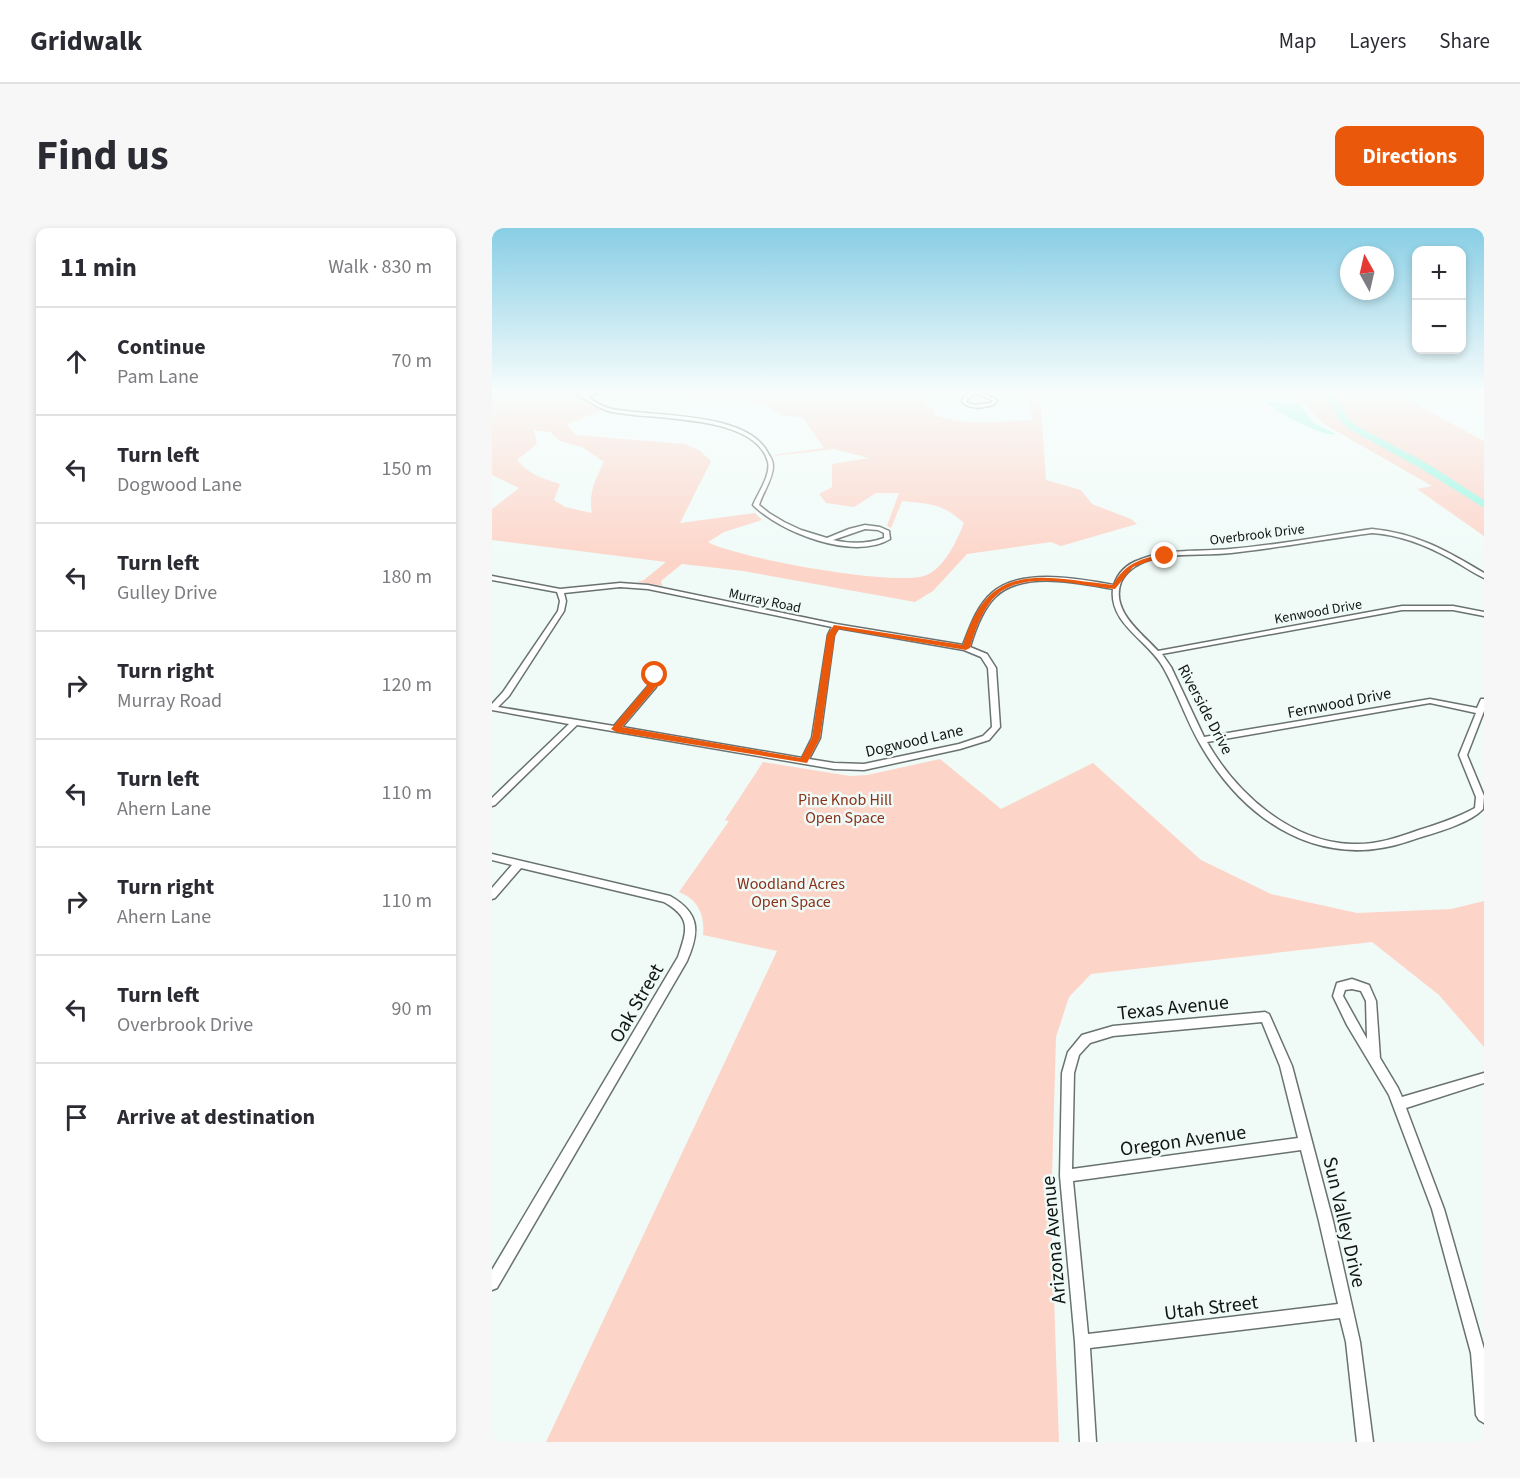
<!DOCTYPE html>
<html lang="en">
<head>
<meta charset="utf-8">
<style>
	body { margin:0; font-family:"Source Sans 3",sans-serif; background:#f7f7f7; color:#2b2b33 }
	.controls { position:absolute; right:18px; top:18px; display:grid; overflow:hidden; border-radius:12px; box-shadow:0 3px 9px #0003 }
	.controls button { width:54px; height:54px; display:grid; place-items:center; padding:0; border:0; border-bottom:2px solid #e1e1e2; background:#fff; color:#2b2b33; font:30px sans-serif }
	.compass { position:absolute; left:848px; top:18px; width:54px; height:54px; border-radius:50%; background:#fff; box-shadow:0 3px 9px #0003; rotate:352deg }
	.stop { position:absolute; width:18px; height:18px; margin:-14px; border:4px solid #ea580c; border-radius:50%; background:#fff }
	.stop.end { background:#ea580c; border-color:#fff; box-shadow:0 2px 6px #0008 }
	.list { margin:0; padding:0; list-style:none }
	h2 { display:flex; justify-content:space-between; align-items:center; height:78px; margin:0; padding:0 24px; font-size:26px }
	h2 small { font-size:20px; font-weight:400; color:#7c7c81 }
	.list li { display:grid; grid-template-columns:39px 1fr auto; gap:18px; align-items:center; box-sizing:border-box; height:108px; padding:0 24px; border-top:2px solid #e1e1e2 }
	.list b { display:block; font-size:22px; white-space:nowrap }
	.list p { margin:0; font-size:20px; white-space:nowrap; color:#7c7c81 }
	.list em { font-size:20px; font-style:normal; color:#7c7c81 }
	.icon { flex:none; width:33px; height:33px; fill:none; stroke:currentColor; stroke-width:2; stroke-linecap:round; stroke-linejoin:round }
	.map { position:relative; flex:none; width:992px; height:1214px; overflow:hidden; border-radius:12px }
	header { display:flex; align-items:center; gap:36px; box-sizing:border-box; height:84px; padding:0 30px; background:#fff; border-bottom:2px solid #e1e1e2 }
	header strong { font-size:28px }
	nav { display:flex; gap:33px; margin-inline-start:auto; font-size:21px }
	.intro { display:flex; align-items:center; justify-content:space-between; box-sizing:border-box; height:144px; padding:0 36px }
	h1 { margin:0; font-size:42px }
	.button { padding:15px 27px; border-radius:12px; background:#ea580c; color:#fff; font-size:21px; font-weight:700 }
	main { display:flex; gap:36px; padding:0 36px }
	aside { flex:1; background:#fff; border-radius:12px; box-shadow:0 3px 9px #0003 }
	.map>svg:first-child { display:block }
</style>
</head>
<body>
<header>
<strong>Gridwalk</strong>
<nav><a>Map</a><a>Layers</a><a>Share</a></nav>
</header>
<div class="intro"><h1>Find us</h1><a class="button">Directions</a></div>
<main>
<aside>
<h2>11 min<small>Walk · 830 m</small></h2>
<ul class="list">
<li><svg class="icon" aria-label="ahead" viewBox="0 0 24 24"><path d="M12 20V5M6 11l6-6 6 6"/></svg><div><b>Continue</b><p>Pam Lane</p></div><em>70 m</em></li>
<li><svg class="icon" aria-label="left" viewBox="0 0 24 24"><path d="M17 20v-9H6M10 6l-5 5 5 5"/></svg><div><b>Turn left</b><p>Dogwood Lane</p></div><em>150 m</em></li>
<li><svg class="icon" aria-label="left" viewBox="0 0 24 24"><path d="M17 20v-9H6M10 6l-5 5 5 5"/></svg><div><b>Turn left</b><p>Gulley Drive</p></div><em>180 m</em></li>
<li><svg class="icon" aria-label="right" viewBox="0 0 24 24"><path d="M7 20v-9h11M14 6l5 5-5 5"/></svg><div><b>Turn right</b><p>Murray Road</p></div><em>120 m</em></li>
<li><svg class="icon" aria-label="left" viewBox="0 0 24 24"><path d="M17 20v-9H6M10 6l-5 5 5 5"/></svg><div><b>Turn left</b><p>Ahern Lane</p></div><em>110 m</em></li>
<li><svg class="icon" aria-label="right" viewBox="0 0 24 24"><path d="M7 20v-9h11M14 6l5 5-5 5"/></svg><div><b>Turn right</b><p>Ahern Lane</p></div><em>110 m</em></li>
<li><svg class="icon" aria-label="left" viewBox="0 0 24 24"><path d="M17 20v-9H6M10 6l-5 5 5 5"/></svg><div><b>Turn left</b><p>Overbrook Drive</p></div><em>90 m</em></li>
<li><svg class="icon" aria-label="arrive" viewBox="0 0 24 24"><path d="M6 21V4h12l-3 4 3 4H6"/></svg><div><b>Arrive at destination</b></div></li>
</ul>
</aside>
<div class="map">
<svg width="992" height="1214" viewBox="0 0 992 1214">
	<rect width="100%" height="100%" fill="#f0fbf8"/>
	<g fill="#fdd4c8" fill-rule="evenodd">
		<path d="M 0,165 L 80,165 L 110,183 L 75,196 L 83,207 L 193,216 L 207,222 L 219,233 L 188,295 L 263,285 L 270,292 L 232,304 L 216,314 C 245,330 401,358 432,348 C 452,342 465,312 472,295 C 450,275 438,276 410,273 L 399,300 L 395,298 L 407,265 L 384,265 L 362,279 L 334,275 L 327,266 L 340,259 L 340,236 L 377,230 L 342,221 L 283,228 L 282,227 L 332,220 L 311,190 L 289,187 L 270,175 L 179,165 L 432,165 L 431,178 L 442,180 L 444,187 C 472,199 510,193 540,192 L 537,171 L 533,165 L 548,165 L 554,252 L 589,262 L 600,276 L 639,291 L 645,296 L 569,318 L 559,314 L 475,326 L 441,363 L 423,374 L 251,343 L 190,336 L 169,353 L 170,358 L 145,354 L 152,352 L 174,334 L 0,312 L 0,281 L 27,260 L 0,247 ZM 42,202 L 58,204 L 68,213 L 90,219 L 112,234 C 104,250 96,265 100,285 L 73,279 L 62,272 L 68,256 C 52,251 36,246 25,232 L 45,216 Z"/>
		<polygon points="801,165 903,165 992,213 992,308 925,261 940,258 832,196"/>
		<path d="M 448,531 L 509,581 L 601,535 L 709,632 L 779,666 L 865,685 L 959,681 L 992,673 L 992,819 L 947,767 L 880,714 L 599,746 L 577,769 L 564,809 L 559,983 L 567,1214 L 54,1214 L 285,723 L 211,707 C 213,688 207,672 187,664 L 237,593 L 233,592 L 271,534 L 358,548 L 375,547 Z"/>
	</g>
	<path fill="#98f6e1" d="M 771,173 L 808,176 L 821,195 L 844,206 C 829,209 784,183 771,173 Z"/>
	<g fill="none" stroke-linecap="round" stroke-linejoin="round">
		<polygon fill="#98f6e1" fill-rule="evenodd" points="834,165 842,165 855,189 863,197 936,236 992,272 992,280 928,240 857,201 846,190"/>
		<defs>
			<g id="minor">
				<path d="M 84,165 L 93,167 L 107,165 L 96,169 C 103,174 111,179 120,181 C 161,189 255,183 276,225 C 278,229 281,232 281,238 C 281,251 271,264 267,277 L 277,285 L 292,294 L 309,302 L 335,310 L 357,301 L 373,297 L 388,299 L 397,303 L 398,311 C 362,333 289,305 261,277 C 266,265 279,247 276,234 C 263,184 155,193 116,183 C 105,179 94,172 84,165 ZM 373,301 L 386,302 L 392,305 L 392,310 C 375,316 358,316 341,312 Z"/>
				<path d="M 479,165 L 490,165 L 505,172 L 501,177 C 490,180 479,182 470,174 L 471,169 ZM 484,165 L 501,173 L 499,175 L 482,177 L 474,174 L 475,171 Z"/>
				<polygon points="782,165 787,165 787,166 785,167"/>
				<path d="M 880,301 C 924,305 955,323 992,345 L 992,350 C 981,345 970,337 959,331 C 934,317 909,307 880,305 C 833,311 786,320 739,325 C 712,328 683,324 657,332 C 645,336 634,343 629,354 C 618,383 650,405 666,423 L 910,378 L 961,378 L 992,384 L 992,388 L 961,382 L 910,382 L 670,426 L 679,439 L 712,509 L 938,471 L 985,480 L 989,471 L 992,471 L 992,483 L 975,527 L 992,568 L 991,581 C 976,597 938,606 917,613 C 830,643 755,595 711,521 C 695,495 686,465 671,439 C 656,412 617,396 621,361 C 587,355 530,342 503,369 C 490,382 483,402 478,419 L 495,426 L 504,440 L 508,499 L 497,512 L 468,521 L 372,542 L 342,541 L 85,497 L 3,577 L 0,578 L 0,570 L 77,496 L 0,482 L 0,476 L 11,464 L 66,383 L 68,373 L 65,364 L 0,352 L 0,348 L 68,361 L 128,355 L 156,357 L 344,396 L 471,417 C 478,399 485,378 500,365 C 529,339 587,351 622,357 C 626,345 635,336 647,332 C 676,320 708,324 738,321 C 786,317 833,308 880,301 ZM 128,359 L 156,361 L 340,399 L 336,407 L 320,510 L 310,530 L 130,499 L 164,459 L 167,447 L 163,445 L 159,447 L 157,457 L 122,498 L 6,479 L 17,468 L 72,383 L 74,373 L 72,365 ZM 346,400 L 472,422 L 489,429 L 496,440 L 500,499 L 491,508 L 467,516 L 372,536 L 342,535 L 317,531 L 328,510 L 342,407 ZM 938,475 L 984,485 L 967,527 L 984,569 L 983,580 C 965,590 946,596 927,602 C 905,610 884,617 860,616 C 798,614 744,565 715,514 Z"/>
				<path d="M 0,626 L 178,668 C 208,685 208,703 195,733 L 5,1060 L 0,1062 L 0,1042 L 186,729 C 195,702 200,690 172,674 L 29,640 L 3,670 L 0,671 L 0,660 L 20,637 L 0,632 Z"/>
				<path d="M 860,751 L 877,757 L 884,773 L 888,830 L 906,860 L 910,869 L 992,845 L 992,855 L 914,880 L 952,981 L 992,1121 L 992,1195 L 987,1192 L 984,1187 L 979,1125 L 940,981 L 897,867 L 855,797 L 841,768 L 845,755 ZM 860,761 L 869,763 L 874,773 L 875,811 L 851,768 L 853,762 Z"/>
				<path d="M 773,784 L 777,786 L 800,838 L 841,993 L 868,1114 L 881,1214 L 865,1214 L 854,1114 L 848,1090 L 598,1120 L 604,1214 L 588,1214 L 583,1114 L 568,948 L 570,845 L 576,824 L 590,807 L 621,798 ZM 770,794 L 788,838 L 806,910 L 580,941 L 582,845 L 587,827 L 598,815 L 621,808 ZM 809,922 L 827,993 L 846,1076 L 596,1106 L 581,953 Z"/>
			</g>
		</defs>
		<use href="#minor" stroke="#697270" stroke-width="3"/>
		<use href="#minor" fill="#fff" fill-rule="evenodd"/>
	</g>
	<linearGradient id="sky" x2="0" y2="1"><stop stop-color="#88cee5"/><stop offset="0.49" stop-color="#f8fdfc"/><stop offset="1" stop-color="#f8fdfc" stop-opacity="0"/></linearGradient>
	<rect width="992" height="335" fill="url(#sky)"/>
	<path fill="#ea580c" d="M 673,326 L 676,330 L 658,333 L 641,339 L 623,361 C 590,358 544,344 513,361 C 494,371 483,401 478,420 L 474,422 L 347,401 L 343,407 L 328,510 L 315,535 L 124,504 L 119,501 L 157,456 L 159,447 L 163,445 L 167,447 L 164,459 L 130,499 L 309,530 L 320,510 L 335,407 L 342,397 L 471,417 C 497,331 549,349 621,357 C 633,335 650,330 673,326 Z"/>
	<g text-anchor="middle" stroke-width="5" stroke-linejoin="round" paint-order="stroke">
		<g font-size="14" fill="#111514" stroke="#f0fbf8">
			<text transform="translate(765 306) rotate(-7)" y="5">Overbrook Drive</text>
			<text transform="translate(273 372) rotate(12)" y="5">Murray Road</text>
			<text transform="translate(826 383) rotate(-10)" y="5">Kenwood Drive</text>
		</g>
		<g font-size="16" fill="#111514" stroke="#f0fbf8">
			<text transform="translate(847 474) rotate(-11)" y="6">Fernwood Drive</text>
			<text transform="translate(714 481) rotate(62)" y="6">Riverside Drive</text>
			<text transform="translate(422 512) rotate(-13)" y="6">Dogwood Lane</text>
		</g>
		<g font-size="16" fill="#89311a" stroke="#f0fbf8">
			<text x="353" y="577">Pine Knob Hill<tspan x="353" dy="18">Open Space</tspan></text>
			<text x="299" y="661">Woodland Acres<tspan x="299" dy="18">Open Space</tspan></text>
		</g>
		<g font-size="20" fill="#111514" stroke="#f0fbf8">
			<text transform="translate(144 775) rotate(-60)" y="7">Oak Street</text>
			<text transform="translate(681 779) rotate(-6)" y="7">Texas Avenue</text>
			<text transform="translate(691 912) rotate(-8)" y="7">Oregon Avenue</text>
			<text transform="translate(853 994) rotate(77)" y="7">Sun Valley Drive</text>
			<text transform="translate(561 1012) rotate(-95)" y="7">Arizona Avenue</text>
			<text transform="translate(719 1079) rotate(-7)" y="7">Utah Street</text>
		</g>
	</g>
</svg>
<div class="controls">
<button>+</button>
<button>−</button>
</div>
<svg class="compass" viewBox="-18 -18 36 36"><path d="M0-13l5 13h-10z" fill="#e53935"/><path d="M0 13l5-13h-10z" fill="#7c7c81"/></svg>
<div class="stop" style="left:163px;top:447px"></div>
<div class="stop end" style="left:673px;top:328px"></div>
</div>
</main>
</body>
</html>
